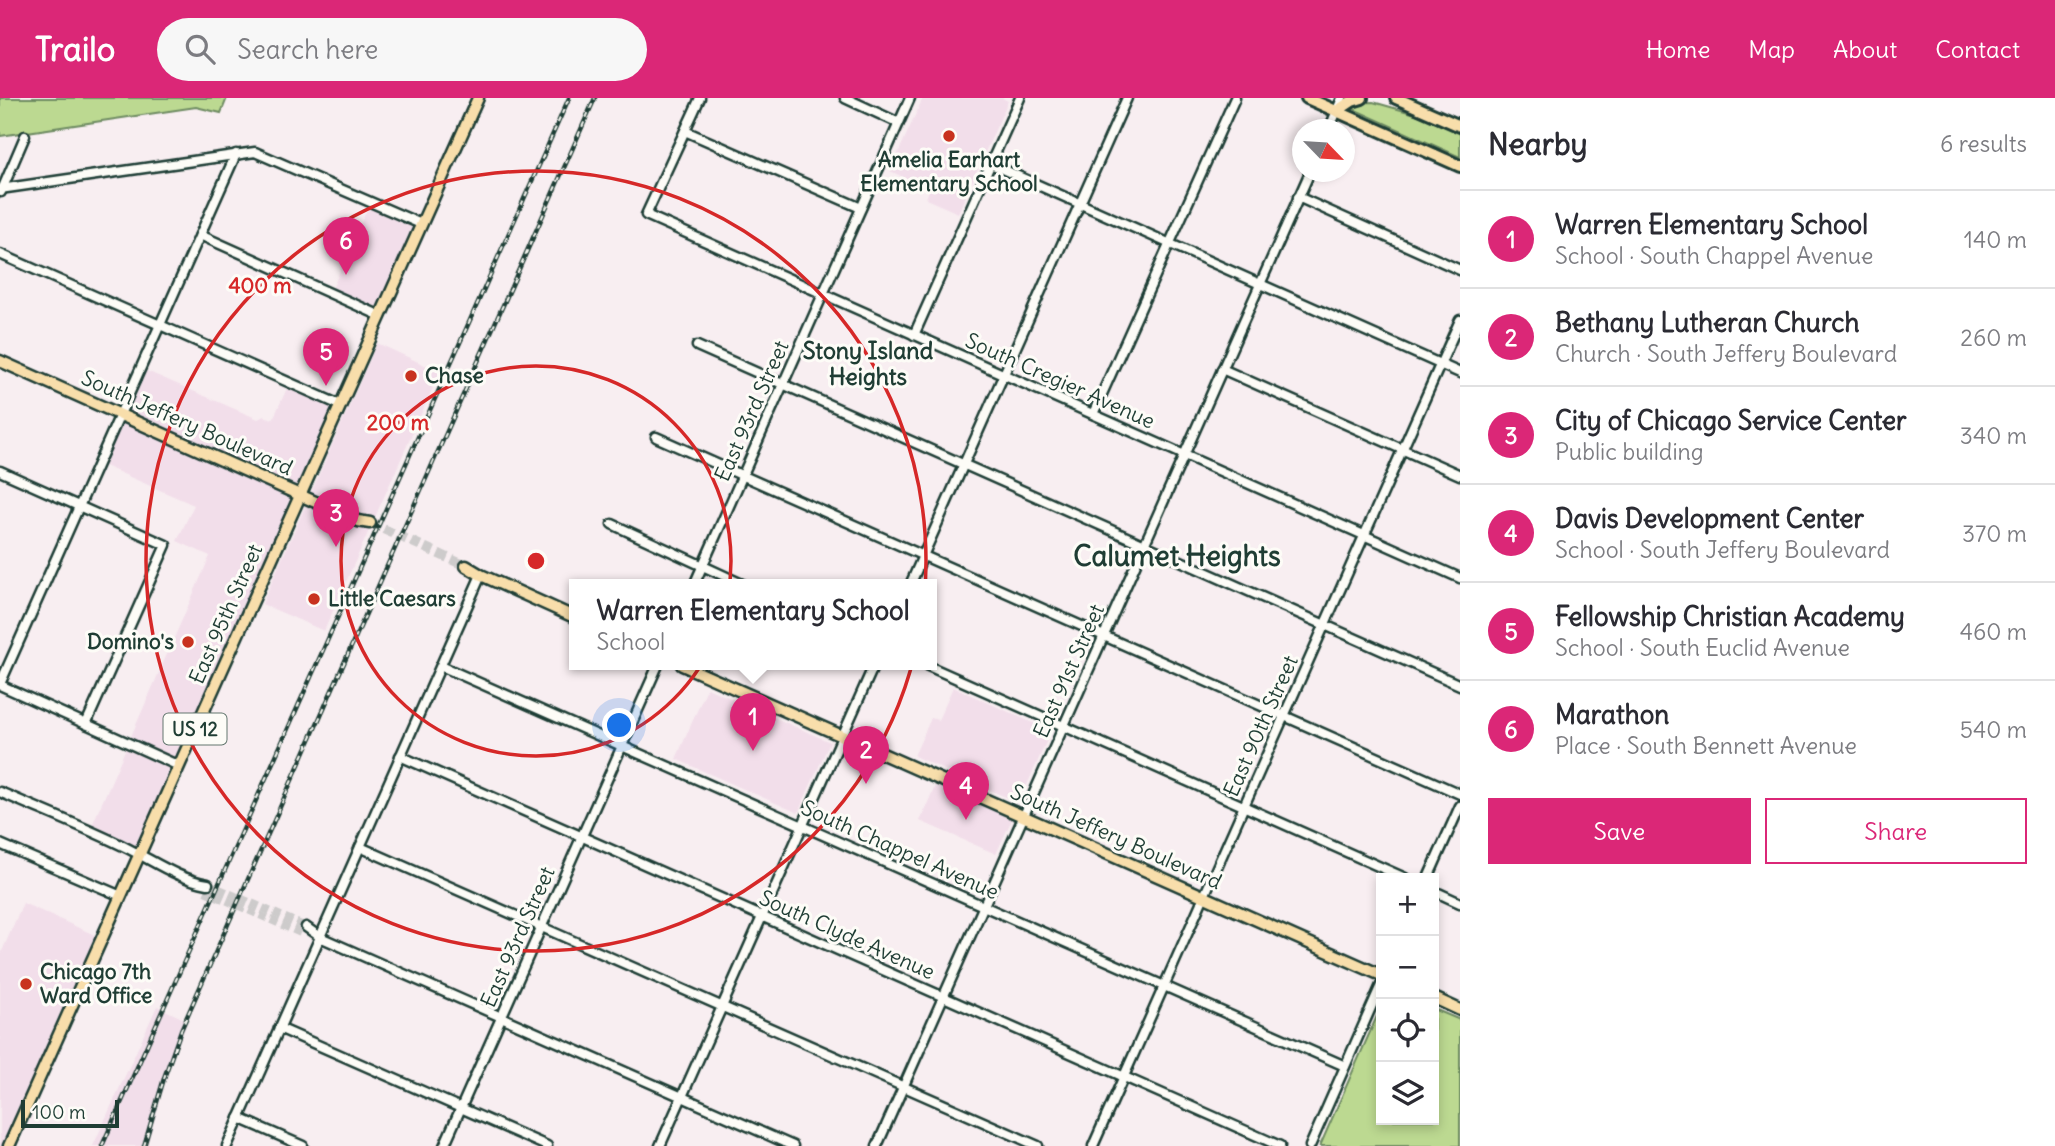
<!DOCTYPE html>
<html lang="en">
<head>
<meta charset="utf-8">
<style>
	body { margin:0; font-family:Delius,sans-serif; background:#f7f7f7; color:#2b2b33 }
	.controls { position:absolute; right:21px; bottom:21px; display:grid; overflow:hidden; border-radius:0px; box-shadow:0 4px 10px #0003 }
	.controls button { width:63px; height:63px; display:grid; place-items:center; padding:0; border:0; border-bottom:2px solid #e1e1e2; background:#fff; color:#2b2b33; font:35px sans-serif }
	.compass { position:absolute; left:1292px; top:21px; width:63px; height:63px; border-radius:50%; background:#fff; box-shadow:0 4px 10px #0003; rotate:115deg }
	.scale { position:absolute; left:21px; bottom:18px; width:98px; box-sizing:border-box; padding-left:7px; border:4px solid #1f3d34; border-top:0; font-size:19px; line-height:24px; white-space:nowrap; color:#1f3d34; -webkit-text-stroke:5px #fdfcf7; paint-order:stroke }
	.you { position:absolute; left:620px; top:628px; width:24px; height:24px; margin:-18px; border:5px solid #fff; border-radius:50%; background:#1a73e8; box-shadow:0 0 0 10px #1a73e833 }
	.badge { display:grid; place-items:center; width:46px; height:46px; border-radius:50%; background:#db2777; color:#fff; font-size:23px; font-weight:700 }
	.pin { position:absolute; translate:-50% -58px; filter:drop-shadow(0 2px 4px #0008) }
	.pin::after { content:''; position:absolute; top:37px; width:24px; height:21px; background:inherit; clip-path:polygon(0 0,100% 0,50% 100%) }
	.popup { position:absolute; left:569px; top:481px; width:368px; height:91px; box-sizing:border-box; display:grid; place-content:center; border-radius:0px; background:#fff; filter:drop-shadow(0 2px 5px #0005); font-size:23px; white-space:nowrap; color:#7c7c81 }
	.popup b { font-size:26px; color:#2b2b33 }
	.popup::after { content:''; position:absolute; left:50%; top:100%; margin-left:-14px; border:14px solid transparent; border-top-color:#fff }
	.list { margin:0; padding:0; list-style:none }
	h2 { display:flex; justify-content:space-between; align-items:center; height:91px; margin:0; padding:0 28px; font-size:30px }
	h2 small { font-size:23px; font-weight:400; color:#7c7c81 }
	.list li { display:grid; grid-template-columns:46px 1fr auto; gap:21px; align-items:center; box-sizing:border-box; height:98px; padding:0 28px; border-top:2px solid #e1e1e2 }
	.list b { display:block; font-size:26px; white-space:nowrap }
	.list p { margin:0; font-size:23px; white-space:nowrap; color:#7c7c81 }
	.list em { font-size:23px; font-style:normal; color:#7c7c81 }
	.actions { display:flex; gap:14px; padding:21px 28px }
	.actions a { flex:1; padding:16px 0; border:2px solid #db2777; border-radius:0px; text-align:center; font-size:24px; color:#db2777 }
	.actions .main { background:#db2777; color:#fff }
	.icon { flex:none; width:38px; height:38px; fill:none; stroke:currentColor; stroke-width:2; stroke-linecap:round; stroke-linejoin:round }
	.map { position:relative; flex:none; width:1460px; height:1048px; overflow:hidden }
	header { display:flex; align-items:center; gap:42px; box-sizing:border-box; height:98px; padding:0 35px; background:#db2777; color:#fff }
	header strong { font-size:33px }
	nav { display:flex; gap:38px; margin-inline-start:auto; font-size:24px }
	.search { width:490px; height:63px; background:#f7f7f7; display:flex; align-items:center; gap:18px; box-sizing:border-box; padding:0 24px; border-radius:38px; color:#7c7c81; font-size:26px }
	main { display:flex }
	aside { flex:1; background:#fff }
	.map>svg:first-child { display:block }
</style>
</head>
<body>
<header>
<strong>Trailo</strong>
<div class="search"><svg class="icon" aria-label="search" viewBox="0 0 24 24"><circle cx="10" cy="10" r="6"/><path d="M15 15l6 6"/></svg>Search here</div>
<nav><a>Home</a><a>Map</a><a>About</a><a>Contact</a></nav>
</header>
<main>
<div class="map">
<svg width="1460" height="1048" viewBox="0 0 1460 1048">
	<rect width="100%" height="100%" fill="#f8eef1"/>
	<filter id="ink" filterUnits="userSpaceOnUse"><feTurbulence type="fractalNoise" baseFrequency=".0143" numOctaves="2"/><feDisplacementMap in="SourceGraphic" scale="14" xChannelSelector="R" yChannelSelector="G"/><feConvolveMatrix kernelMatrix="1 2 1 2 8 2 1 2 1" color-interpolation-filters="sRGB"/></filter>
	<g filter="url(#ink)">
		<g fill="#f2deea">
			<polygon points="923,0 1002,0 1008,3 958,115 926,101 929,91 890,73"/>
			<polygon points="369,107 413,128 377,210 332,191"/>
			<polygon points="377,245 440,274 324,533 262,506"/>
			<polygon points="142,271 258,321 264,318 273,321 289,286 334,306 135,752 90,732 210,458 177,443 194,407 100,366"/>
			<polygon points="953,589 1051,633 1019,705 914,658 931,620 938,622"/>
			<polygon points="707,590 830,644 798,715 676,661"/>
			<polygon points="935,688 1012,721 996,756 920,723"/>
			<polygon points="23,805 97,838 3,1048 0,1048 0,858"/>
			<polygon points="157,908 188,923 171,964 147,1048 93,1048"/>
		</g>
		<g fill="#bcd991" stroke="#6e8b62" stroke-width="2">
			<polygon points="0,0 227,0 221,15 196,9 0,38"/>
			<polygon points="1373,4 1419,17 1460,35 1460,59 1351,10 1353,5"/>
			<polygon points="1381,909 1381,1022 1434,1022 1434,911 1460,922 1460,1048 1320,1048"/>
		</g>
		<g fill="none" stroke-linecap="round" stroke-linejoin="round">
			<g stroke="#cdcbcb" stroke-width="8" stroke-dasharray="8 4" stroke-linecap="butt">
				<polyline points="208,786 306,829"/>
				<polyline points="205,793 303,836"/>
			</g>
			<polyline stroke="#cdcbcb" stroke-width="10" stroke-dasharray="10 5" stroke-linecap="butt" points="370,425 466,468"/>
			<defs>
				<g id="minor">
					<polyline points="700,0 646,117 1460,480"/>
					<polyline points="845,0 899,25"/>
					<polyline points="1329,32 1342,0"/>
					<polyline points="685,33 861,110"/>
					<polyline points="991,66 1460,275"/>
					<polyline points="0,91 255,54 421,126"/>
					<polyline points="1,94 25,38"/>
					<polyline points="1298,99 1460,172"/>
					<polyline points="200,137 381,218"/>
					<polyline points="0,156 340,307"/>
					<polyline points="914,237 1020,0"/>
					<polyline points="697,248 1460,587"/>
					<polyline points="1222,271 1460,377"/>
					<polyline points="1093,316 1235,0"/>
					<polyline points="656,339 1460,696"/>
					<polyline points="0,373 166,447 86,626"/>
					<polyline points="612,426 744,487"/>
					<polyline points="694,487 910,0"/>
					<polyline points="910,487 1127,0"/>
					<polyline points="926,567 1405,780"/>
					<polyline points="441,568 1345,968"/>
					<polyline points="0,586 236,56"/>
					<polyline points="0,587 179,668"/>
					<polyline points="400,658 1280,1048"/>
					<path d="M 0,694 C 43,713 87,730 129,751 C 155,764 179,781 208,786"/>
					<polyline points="0,746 121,798"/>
					<polyline points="360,749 1038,1048"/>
					<polyline points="1428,780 1460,708"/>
					<polyline points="1434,793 1460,805"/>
					<polyline points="306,829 320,839 793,1048"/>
					<polyline points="279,930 547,1048"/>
					<polyline points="239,1020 303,1048"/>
					<polyline points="227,1048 481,477"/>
					<polyline points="444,1048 658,567"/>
					<polyline points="660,1048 874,567"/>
					<polyline points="877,1048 1310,74"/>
					<polyline points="1093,1048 1460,222"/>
					<polyline points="1310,1048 1381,887"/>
				</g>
				<g id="major">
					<polyline points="0,263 358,423 370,425"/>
					<polyline points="466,468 481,477 574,519"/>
					<polyline points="682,567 1381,877"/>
					<polyline points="1434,900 1460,912"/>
					<polyline points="9,1048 478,0"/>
				</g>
				<g id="highway">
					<polyline points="1307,0 1460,68"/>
					<polyline points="1396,0 1460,28"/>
					<polyline points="1337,13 1352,3 1362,0"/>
				</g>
			</defs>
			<use href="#minor" stroke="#1f3d34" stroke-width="13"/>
			<use href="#major" stroke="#1f3d34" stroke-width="15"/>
			<use href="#highway" stroke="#1f3d34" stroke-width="16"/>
			<use href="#minor" stroke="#fdfcf7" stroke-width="8"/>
			<use href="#major" stroke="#f8deab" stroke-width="10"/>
			<use href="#highway" stroke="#f8deab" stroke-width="10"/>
			<defs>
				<g id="rail">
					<polyline points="102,1048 569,0"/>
					<polyline points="144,1048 165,977 181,932 595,0"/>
				</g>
			</defs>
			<use href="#rail" stroke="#1f3d34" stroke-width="4.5"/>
			<use href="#rail" stroke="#fdfcf7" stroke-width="2" stroke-dasharray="5" stroke-linecap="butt"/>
		</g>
	</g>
	<g fill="none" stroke="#d62828" stroke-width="3.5">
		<circle cx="536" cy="463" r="195"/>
		<circle cx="536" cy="463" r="390"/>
	</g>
	<g fill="#c8321e" stroke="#fdfcf7" stroke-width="2.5">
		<circle cx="949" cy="38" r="7"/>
		<circle cx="411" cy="278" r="7"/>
		<circle cx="314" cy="501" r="7"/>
		<circle cx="188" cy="544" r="7"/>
		<circle cx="26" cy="886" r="7"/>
	</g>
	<g text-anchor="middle" stroke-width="6" stroke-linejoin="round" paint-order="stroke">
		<rect fill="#fdfcf7" stroke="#62766e" stroke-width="2" x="163.5" y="615.5" width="63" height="31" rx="5"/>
		<g font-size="19" font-weight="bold" fill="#1f3d34">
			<text x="195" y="638">US 12</text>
		</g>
		<g font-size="21" font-weight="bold" fill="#1f3d34" stroke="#fdfcf7" text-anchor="start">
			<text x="949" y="69" text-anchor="middle">Amelia Earhart<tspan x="949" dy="24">Elementary School</tspan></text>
			<text x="425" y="285">Chase</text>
			<text x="328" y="508">Little Caesars</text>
			<text x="174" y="551" text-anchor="end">Domino's</text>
			<text x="40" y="881">Chicago 7th<tspan x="40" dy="24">Ward Office</tspan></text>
		</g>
		<g font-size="21" fill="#1f3d34" stroke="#fdfcf7">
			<text transform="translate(1060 283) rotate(24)" y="7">South Cregier Avenue</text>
			<text transform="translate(752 313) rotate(-66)" y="7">East 93rd Street</text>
			<text transform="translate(187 325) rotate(24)" y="7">South Jeffery Boulevard</text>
			<text transform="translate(226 516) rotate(-66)" y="7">East 95th Street</text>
			<text transform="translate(1069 573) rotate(-66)" y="7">East 91st Street</text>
			<text transform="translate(1261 628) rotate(-66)" y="7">East 90th Street</text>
			<text transform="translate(1116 739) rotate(24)" y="7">South Jeffery Boulevard</text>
			<text transform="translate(900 752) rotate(24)" y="7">South Chappel Avenue</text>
			<text transform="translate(847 837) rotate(24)" y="7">South Clyde Avenue</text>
			<text transform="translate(518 839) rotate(-66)" y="7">East 93rd Street</text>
		</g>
		<g font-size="23" font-weight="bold" fill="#1f3d34" stroke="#fdfcf7">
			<text x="868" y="261">Stony Island<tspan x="868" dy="26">Heights</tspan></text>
		</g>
		<g font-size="28" font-weight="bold" fill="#1f3d34" stroke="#fdfcf7">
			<text x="1177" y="468">Calumet Heights</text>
		</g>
	</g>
	<circle cx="536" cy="463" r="10" fill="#d62828" stroke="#fdfcf7" stroke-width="3.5"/>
	<g font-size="21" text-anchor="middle" font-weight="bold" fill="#d62828" stroke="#fdfcf7" stroke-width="6" stroke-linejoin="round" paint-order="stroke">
		<text x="260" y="195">400 m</text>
		<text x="398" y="332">200 m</text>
	</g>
</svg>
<div class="controls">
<button>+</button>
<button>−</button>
<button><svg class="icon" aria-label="locate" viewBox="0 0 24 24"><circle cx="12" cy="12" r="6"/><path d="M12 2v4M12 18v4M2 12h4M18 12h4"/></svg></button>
<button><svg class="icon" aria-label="layers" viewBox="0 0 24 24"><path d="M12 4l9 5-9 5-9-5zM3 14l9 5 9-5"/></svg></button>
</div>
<svg class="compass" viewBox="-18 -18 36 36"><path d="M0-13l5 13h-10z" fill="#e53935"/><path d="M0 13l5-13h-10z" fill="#7c7c81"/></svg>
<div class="scale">100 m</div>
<div class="you"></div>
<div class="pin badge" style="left:753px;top:653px">1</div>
<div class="popup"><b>Warren Elementary School</b>School</div>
<div class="pin badge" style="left:866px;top:686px">2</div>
<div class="pin badge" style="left:336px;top:449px">3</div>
<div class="pin badge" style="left:966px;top:722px">4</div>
<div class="pin badge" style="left:326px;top:288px">5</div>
<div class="pin badge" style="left:346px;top:177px">6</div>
</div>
<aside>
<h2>Nearby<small>6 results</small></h2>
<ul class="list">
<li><span class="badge">1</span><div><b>Warren Elementary School</b><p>School · South Chappel Avenue</p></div><em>140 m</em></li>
<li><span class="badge">2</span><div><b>Bethany Lutheran Church</b><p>Church · South Jeffery Boulevard</p></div><em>260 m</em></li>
<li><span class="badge">3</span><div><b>City of Chicago Service Center</b><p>Public building</p></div><em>340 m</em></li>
<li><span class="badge">4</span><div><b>Davis Development Center</b><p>School · South Jeffery Boulevard</p></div><em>370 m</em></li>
<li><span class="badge">5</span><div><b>Fellowship Christian Academy</b><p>School · South Euclid Avenue</p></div><em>460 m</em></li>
<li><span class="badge">6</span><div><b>Marathon</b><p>Place · South Bennett Avenue</p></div><em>540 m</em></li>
</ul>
<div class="actions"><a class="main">Save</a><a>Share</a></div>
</aside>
</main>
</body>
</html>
